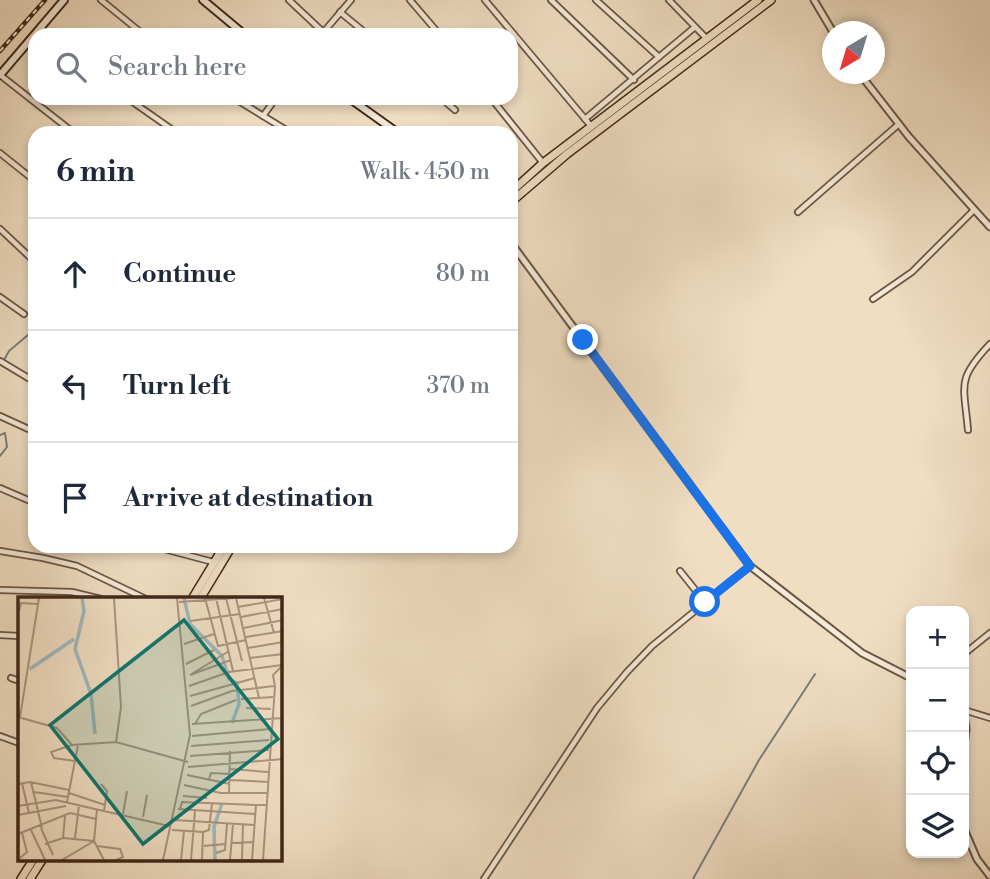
<!DOCTYPE html>
<html lang="en">
<head>
<meta charset="utf-8">
<style>
	body { margin:0; font-family:"Libre Bodoni",serif; background:#f2f2f3; color:#1f2937 }
	.controls { position:absolute; right:21px; bottom:21px; display:grid; overflow:hidden; border-radius:14px; box-shadow:0 4px 10px #0003 }
	.controls button { width:63px; height:63px; display:grid; place-items:center; padding:0; border:0; border-bottom:2px solid #e0e1e3; background:#fff; color:#1f2937; font:35px sans-serif }
	.compass { position:absolute; left:822px; top:21px; width:63px; height:63px; border-radius:50%; background:#fff; box-shadow:0 4px 10px #0003; rotate:218deg }
	.stop { position:absolute; width:21px; height:21px; margin:-16px; border:5px solid #1a73e8; border-radius:50%; background:#fff }
	.stop.end { background:#1a73e8; border-color:#fff; box-shadow:0 2px 7px #0008 }
	.list { margin:0; padding:0; list-style:none }
	h2 { display:flex; justify-content:space-between; align-items:center; height:91px; margin:0; padding:0 28px; font-size:30px }
	h2 small { font-size:23px; font-weight:400; color:#747a83 }
	.list li { display:grid; grid-template-columns:46px 1fr auto; gap:21px; align-items:center; box-sizing:border-box; height:112px; padding:0 28px; border-top:2px solid #e0e1e3 }
	.list b { display:block; font-size:26px; white-space:nowrap }
	.list em { font-size:23px; font-style:normal; color:#747a83 }
	.icon { flex:none; width:38px; height:38px; fill:none; stroke:currentColor; stroke-width:2; stroke-linecap:round; stroke-linejoin:round }
	.map { position:relative; flex:none; width:990px; height:879px; overflow:hidden }
	.search { position:absolute; background:#fff; box-shadow:0 4px 10px #0003; left:28px; top:28px; width:490px; height:77px; display:flex; align-items:center; gap:18px; box-sizing:border-box; padding:0 24px; border-radius:21px; color:#747a83; font-size:26px }
	.panel { position:absolute; background:#fff; box-shadow:0 4px 10px #0003; left:28px; top:126px; width:490px; height:427px; border-radius:21px }
	.map>svg:first-child { display:block }
</style>
</head>
<body>
<div class="map">
<svg width="990" height="879" viewBox="0 0 990 879">
	<rect width="100%" height="100%" fill="#f0dec3"/>
	<filter id="stains"><feTurbulence type="fractalNoise" baseFrequency=".00286" numOctaves="4"/><feColorMatrix values="0 0 0 0 .2 0 0 0 0 .09 0 0 0 0 .02 0 0 0 .5 -.17"/></filter>
	<radialGradient id="worn" r=".72"><stop offset=".6" stop-color="#630" stop-opacity="0"/><stop offset="1" stop-color="#630" stop-opacity=".3"/></radialGradient>
	<g fill="none" stroke-linecap="round" stroke-linejoin="round">
		<g stroke="#797f7c" stroke-width="2">
			<polyline points="4,360 9,351 35,329"/>
			<polyline points="0,435 5,433 7,447 0,456"/>
			<polyline points="693,879 759,760 815,674"/>
		</g>
		<defs>
			<g id="minor">
				<polyline points="101,0 144,35"/>
				<polyline points="289,0 323,32"/>
				<polyline points="410,0 440,35"/>
				<polyline points="485,0 591,126"/>
				<polyline points="551,0 634,80"/>
				<polyline points="596,0 659,57 695,27"/>
				<polyline points="669,0 707,39"/>
				<polyline points="340,12 368,35"/>
				<polyline points="41,28 49,35"/>
				<polyline points="321,35 351,0"/>
				<polyline points="0,75 74,133"/>
				<polyline points="127,98 177,133"/>
				<polyline points="234,98 291,133"/>
				<polyline points="441,98 455,110"/>
				<polyline points="491,98 543,163"/>
				<polyline points="263,116 276,98"/>
				<polyline points="585,119 659,57"/>
				<polyline points="0,153 35,181"/>
				<polyline points="798,212 899,124"/>
				<polyline points="0,229 33,260"/>
				<polyline points="0,297 24,314"/>
				<polyline points="873,299 912,272 974,210"/>
				<polyline points="0,361 35,382"/>
				<polyline points="0,416 35,432"/>
				<path d="M 968,430 C 964,384 956,380 990,344"/>
				<polyline points="0,488 35,503"/>
				<polyline points="153,546 213,562"/>
				<polyline points="0,551 43,558 77,566 146,599"/>
				<polyline points="680,571 705,602"/>
				<polyline points="0,590 72,592 101,599"/>
				<polyline points="0,635 19,636"/>
				<polyline points="964,654 990,633"/>
				<polyline points="11,678 19,681"/>
				<polyline points="964,710 990,718"/>
				<polyline points="0,736 19,743"/>
				<polyline points="484,879 597,708 627,672 652,646 750,566"/>
			</g>
			<g id="tertiary">
				<polyline points="814,0 833,32"/>
				<polyline points="860,74 909,137 990,227"/>
				<polyline points="511,243 750,566 862,653 911,678"/>
				<polyline points="964,715 966,729 964,745"/>
				<polyline points="964,829 977,859 990,876"/>
			</g>
			<g id="secondary">
				<polyline points="203,0 245,35"/>
				<polyline points="0,75 64,0"/>
				<polyline points="349,98 398,133"/>
			</g>
			<g id="trunk">
				<polyline points="511,192 543,163 758,0"/>
				<polyline points="511,202 567,154 771,0"/>
				<polyline points="192,599 224,546"/>
				<polyline points="200,599 232,546"/>
				<polyline points="21,879 33,860"/>
				<polyline points="30,879 42,860"/>
			</g>
		</defs>
		<use href="#minor" stroke="#6c5544" stroke-width="8"/>
		<use href="#tertiary" stroke="#6c5544" stroke-width="9"/>
		<use href="#secondary" stroke="#402719" stroke-width="10"/>
		<use href="#trunk" stroke="#402719" stroke-width="10"/>
		<use href="#minor" stroke="#f5ead8" stroke-width="4.5"/>
		<use href="#tertiary" stroke="#f5ead8" stroke-width="5"/>
		<use href="#secondary" stroke="#f5ead8" stroke-width="6"/>
		<use href="#trunk" stroke="#f0dec3" stroke-width="7"/>
		<defs>
			<polyline id="rail" points="0,51 45,0"/>
		</defs>
		<use href="#rail" stroke="#402719" stroke-width="4.5"/>
		<use href="#rail" stroke="#f5ead8" stroke-width="2" stroke-dasharray="5" stroke-linecap="butt"/>
	</g>
	<g fill="none" stroke-linecap="round" stroke-linejoin="round">
		<polyline stroke="#1a73e8" stroke-width="9" points="583,340 750,566 705,602"/>
	</g>
	<g transform="translate(18 597)">
		<rect width="264" height="264" fill="#f0dec3"/>
		<path fill="none" stroke="#9fb9be" stroke-width="3.5" d="M 64,1 L 66,14 L 57,52 L 73,97 L 77,137M 166,1 L 172,27 L 204,59 L 211,82 L 219,86 L 221,107 L 214,126M 12,72 L 56,42M 197,263 L 196,230 L 204,206"/>
		<path fill="none" stroke="#aa957f" stroke-width="2" d="M 96,1 L 103,110 L 98,145M 187,1 L 200,49 L 228,43M 198,1 L 215,74M 208,1 L 224,64M 218,1 L 241,101M 246,1 L 256,36M 161,5 L 216,1M 220,10 L 265,2M 1,14 L 3,6 L 20,7M 223,20 L 265,12M 172,24 L 222,17M 226,31 L 265,23M 228,40 L 265,34M 166,47 L 196,37M 230,51 L 265,45M 232,61 L 265,57M 168,67 L 196,53M 172,78 L 211,54M 172,78 L 213,63M 171,89 L 211,75 L 264,68M 257,89 L 255,78 L 265,68M 172,99 L 237,81M 223,102 L 255,100M 173,109 L 214,94 L 256,89M 228,111 L 253,112M 0,120 L 39,131 L 54,148 L 98,145 L 170,165M 2,120 L 21,1M 174,127 L 265,121M 177,127 L 183,117 L 218,103M 174,139 L 252,132M 54,148 L 33,155 L 36,161 L 57,164M 173,149 L 251,143M 172,159 L 251,153M 170,170 L 265,162M 212,172 L 250,175M 169,178 L 212,187M 191,182 L 193,176 L 212,177M 212,183 L 250,185M 13,185 L 24,231M 4,186 L 11,216M 0,187 L 12,185 L 51,193M 83,187 L 89,194 L 86,214M 166,188 L 203,196 L 249,196M 16,195 L 50,200M 51,196 L 87,208M 211,197 L 212,154M 165,199 L 189,201M 49,205 L 60,148M 0,209 L 38,203 L 151,229M 160,212 L 237,217M 162,212 L 164,205 L 238,208M 105,217 L 109,194M 0,218 L 48,209M 125,220 L 129,198M 157,223 L 236,228M 23,231 L 35,258M 13,233 L 27,263M 154,233 L 185,235M 0,237 L 52,216 L 78,222M 45,241 L 47,219M 57,241 L 61,208M 214,246 L 235,245M 27,247 L 45,241 L 76,244 L 86,263M 79,249 L 102,252 L 105,260 L 98,263M 186,249 L 208,247M 198,256 L 207,253 L 209,227M 2,261 L 9,255 L 4,236M 44,263 L 76,244 L 79,212M 145,263 L 172,138 L 159,1M 163,263 L 166,234M 173,263 L 177,214M 184,263 L 185,235 L 191,233 L 194,206M 212,263 L 215,227M 212,263 L 234,263M 224,263 L 225,228M 234,263 L 238,208 L 248,208M 245,263 L 257,89"/>
		<path fill="#0f766e" fill-opacity="0.15" stroke="#0f766e" stroke-width="3.5" d="M 166,23 L 260,142 L 125,247 L 32,128 Z"/>
		<rect width="264" height="264" fill="none" stroke="#402719" stroke-width="3.5"/>
	</g>
	<rect width="100%" height="100%" filter="url(#stains)"/>
	<rect width="100%" height="100%" fill="url(#worn)"/>
</svg>
<div class="controls">
<button>+</button>
<button>−</button>
<button><svg class="icon" aria-label="locate" viewBox="0 0 24 24"><circle cx="12" cy="12" r="6"/><path d="M12 2v4M12 18v4M2 12h4M18 12h4"/></svg></button>
<button><svg class="icon" aria-label="layers" viewBox="0 0 24 24"><path d="M12 4l9 5-9 5-9-5zM3 14l9 5 9-5"/></svg></button>
</div>
<svg class="compass" viewBox="-18 -18 36 36"><path d="M0-13l5 13h-10z" fill="#e53935"/><path d="M0 13l5-13h-10z" fill="#747a83"/></svg>
<div class="stop" style="left:705px;top:602px"></div>
<div class="stop end" style="left:583px;top:340px"></div>
<div class="search"><svg class="icon" aria-label="search" viewBox="0 0 24 24"><circle cx="10" cy="10" r="6"/><path d="M15 15l6 6"/></svg>Search here</div>
<section class="panel">
<h2>6 min<small>Walk · 450 m</small></h2>
<ul class="list">
<li><svg class="icon" aria-label="ahead" viewBox="0 0 24 24"><path d="M12 20V5M6 11l6-6 6 6"/></svg><div><b>Continue</b></div><em>80 m</em></li>
<li><svg class="icon" aria-label="left" viewBox="0 0 24 24"><path d="M17 20v-9H6M10 6l-5 5 5 5"/></svg><div><b>Turn left</b></div><em>370 m</em></li>
<li><svg class="icon" aria-label="arrive" viewBox="0 0 24 24"><path d="M6 21V4h12l-3 4 3 4H6"/></svg><div><b>Arrive at destination</b></div></li>
</ul>
</section>
</div>
</body>
</html>
